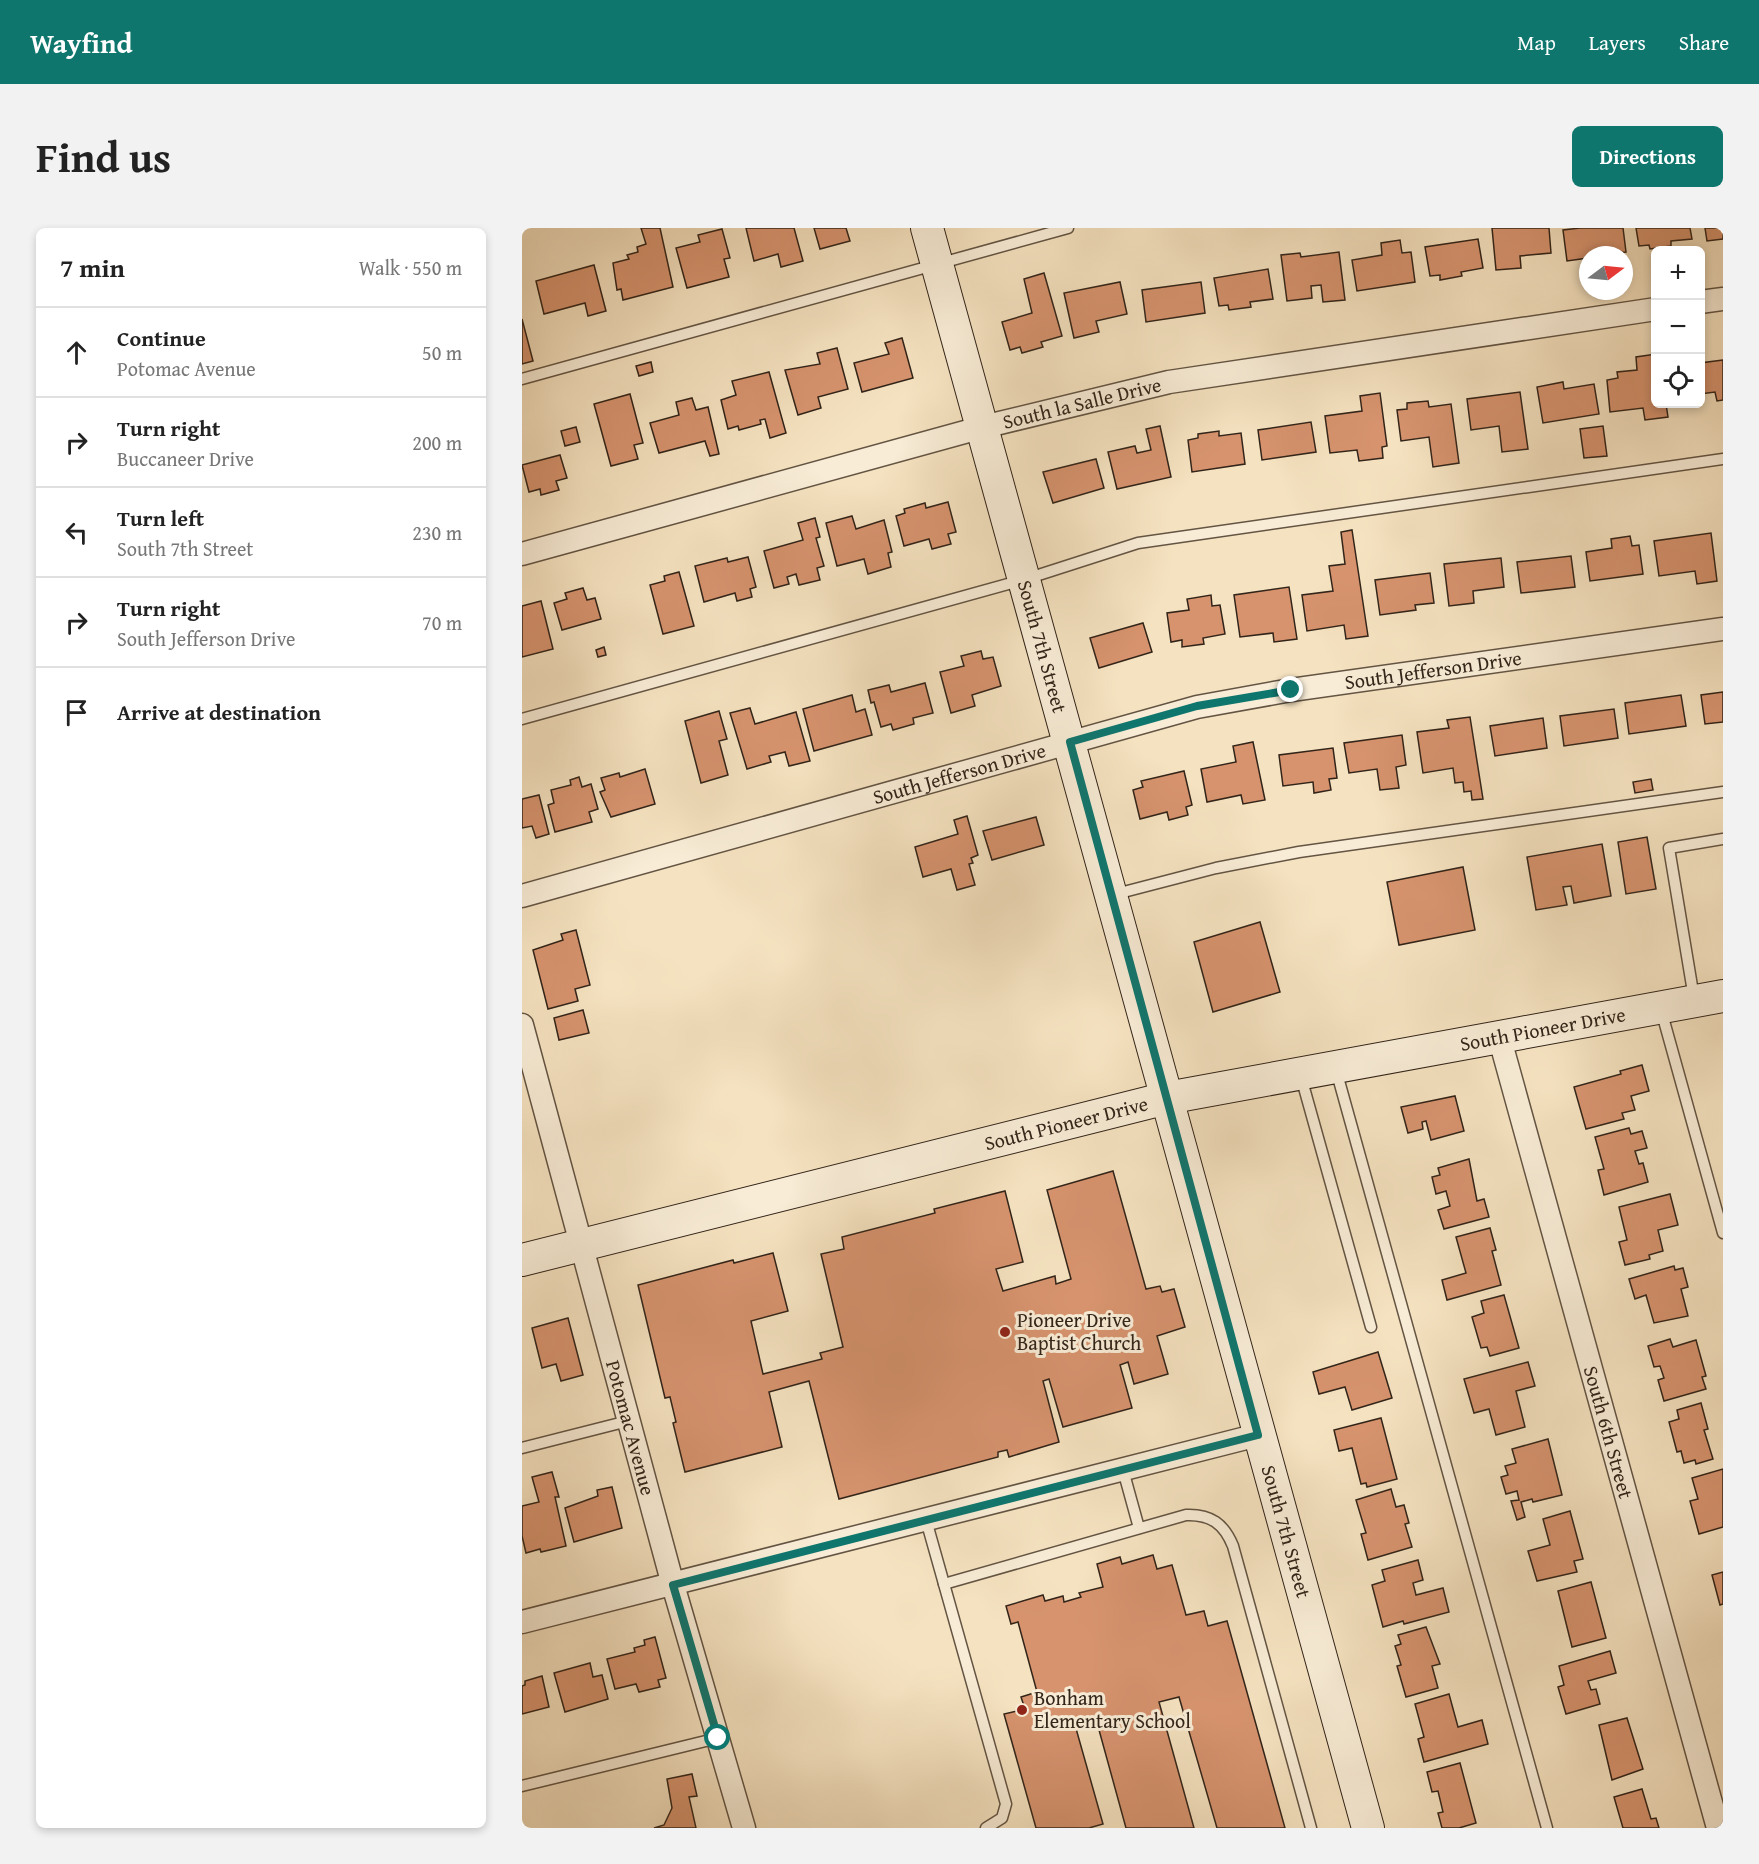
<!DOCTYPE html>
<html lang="en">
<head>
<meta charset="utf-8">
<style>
	body { margin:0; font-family:"Gentium Book Plus",serif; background:#f2f2f2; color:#222 }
	.controls { position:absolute; right:18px; top:18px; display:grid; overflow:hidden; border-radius:9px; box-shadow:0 3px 9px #0003 }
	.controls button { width:54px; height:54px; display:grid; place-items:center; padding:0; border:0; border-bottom:2px solid #e0e0e0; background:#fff; color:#222; font:30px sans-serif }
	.compass { position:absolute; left:1057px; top:18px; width:54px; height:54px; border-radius:50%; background:#fff; box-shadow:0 3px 9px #0003; rotate:74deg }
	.stop { position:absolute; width:18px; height:18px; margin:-14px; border:4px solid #0f766e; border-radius:50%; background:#fff }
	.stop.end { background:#0f766e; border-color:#fff; box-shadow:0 2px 6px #0008 }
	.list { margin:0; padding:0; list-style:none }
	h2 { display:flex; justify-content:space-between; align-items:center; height:78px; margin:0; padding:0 24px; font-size:26px }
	h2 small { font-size:20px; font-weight:400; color:#767676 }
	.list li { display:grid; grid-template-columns:39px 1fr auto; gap:18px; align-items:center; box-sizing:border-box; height:90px; padding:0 24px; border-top:2px solid #e0e0e0 }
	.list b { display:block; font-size:22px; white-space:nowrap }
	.list p { margin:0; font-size:20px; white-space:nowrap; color:#767676 }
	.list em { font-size:20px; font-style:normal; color:#767676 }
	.icon { flex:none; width:33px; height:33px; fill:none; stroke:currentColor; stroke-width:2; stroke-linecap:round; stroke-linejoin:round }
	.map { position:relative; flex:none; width:1201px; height:1600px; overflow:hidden; border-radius:9px }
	header { display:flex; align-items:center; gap:36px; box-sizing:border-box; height:84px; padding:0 30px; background:#0f766e; color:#fff }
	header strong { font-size:28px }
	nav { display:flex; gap:33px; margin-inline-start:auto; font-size:21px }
	.intro { display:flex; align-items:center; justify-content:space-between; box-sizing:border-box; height:144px; padding:0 36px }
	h1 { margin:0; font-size:42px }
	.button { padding:15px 27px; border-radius:9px; background:#0f766e; color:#fff; font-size:21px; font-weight:700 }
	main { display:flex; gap:36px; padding:0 36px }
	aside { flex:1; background:#fff; border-radius:9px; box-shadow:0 3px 9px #0003 }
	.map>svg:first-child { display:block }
</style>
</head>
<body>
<header>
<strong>Wayfind</strong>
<nav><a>Map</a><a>Layers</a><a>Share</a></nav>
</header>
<div class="intro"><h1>Find us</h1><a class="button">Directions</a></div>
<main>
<aside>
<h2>7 min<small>Walk · 550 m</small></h2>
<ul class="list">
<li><svg class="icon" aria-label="ahead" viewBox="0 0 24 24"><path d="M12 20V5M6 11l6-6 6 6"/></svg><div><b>Continue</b><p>Potomac Avenue</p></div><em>50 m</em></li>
<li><svg class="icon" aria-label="right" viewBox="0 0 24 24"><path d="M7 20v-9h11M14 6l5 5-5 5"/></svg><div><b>Turn right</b><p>Buccaneer Drive</p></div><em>200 m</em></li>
<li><svg class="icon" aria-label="left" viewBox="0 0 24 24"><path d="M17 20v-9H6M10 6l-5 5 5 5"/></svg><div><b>Turn left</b><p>South 7th Street</p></div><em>230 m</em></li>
<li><svg class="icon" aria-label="right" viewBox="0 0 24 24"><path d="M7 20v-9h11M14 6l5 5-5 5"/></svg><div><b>Turn right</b><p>South Jefferson Drive</p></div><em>70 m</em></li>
<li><svg class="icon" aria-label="arrive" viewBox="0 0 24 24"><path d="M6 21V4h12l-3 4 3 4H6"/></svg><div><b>Arrive at destination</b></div></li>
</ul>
</aside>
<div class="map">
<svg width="1201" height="1600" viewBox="0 0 1201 1600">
	<rect width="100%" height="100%" fill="#f5e2c0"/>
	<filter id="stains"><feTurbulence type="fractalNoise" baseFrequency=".00333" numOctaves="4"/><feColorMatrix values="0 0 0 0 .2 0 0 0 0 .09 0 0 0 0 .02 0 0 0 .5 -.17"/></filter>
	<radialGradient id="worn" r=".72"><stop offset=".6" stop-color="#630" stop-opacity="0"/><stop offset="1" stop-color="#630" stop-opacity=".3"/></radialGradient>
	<g fill="#d6936e" stroke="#322419" stroke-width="1.5">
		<polygon points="119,0 138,0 151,59 101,72 99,61 95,62 91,35 107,31 105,27 116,24 115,19 124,16"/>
		<polygon points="224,0 272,0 281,33 259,39 256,26 232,33"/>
		<polygon points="292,0 324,0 328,13 298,21"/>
		<polygon points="970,0 1027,0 1029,25 998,28 999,40 974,42"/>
		<polygon points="1058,0 1101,0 1104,24 1066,27 1066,30 1045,33 1041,2"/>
		<polygon points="1114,0 1168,0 1170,11 1149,13 1149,18 1128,21 1127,17 1117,18"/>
		<polygon points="1183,0 1201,0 1201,11 1185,13"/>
		<polygon points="200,1 208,30 202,31 207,49 165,60 154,20 178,14 176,7"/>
		<polygon points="956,11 961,40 939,44 940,48 918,52 918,47 908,48 903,19"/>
		<polygon points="878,12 880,25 889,24 893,54 835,63 830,32 860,27 859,15"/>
		<polygon points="817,24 823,72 801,74 799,57 789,58 790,70 765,73 759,27 778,25 779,29"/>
		<polygon points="72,37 84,83 66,88 63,75 22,86 14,53"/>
		<polygon points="746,41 751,71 728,74 729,79 707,82 706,77 697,78 692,50"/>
		<polygon points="522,45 540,108 519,114 521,119 500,125 498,119 488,122 480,94 510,85 502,51"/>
		<polygon points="598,54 605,86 574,93 577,104 552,110 542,65"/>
		<polygon points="679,54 683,85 624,94 620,62"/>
		<polygon points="0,91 11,133 0,136"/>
		<polygon points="380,110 391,150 340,164 332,135 367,126 363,115"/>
		<polygon points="315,120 326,161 296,169 299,180 276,187 263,142 298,136 295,125"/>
		<polygon points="1134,126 1134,176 1144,176 1146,189 1123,192 1121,180 1088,184 1085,152 1096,150 1095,144 1115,142 1114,129"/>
		<polygon points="1201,132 1201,172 1195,173 1193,164 1178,166 1178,135"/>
		<polygon points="129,134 131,144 117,148 114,138"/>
		<polygon points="247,144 264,205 248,210 243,191 238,192 239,196 217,202 216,198 206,201 199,172 214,167 210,153"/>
		<polygon points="1041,154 1042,161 1072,156 1077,186 1021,195 1015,159"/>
		<polygon points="998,164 1006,221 980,224 977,198 949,202 945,171"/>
		<polygon points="858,165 865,218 860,219 861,230 837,233 835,222 808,225 803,188 840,183 838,168"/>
		<polygon points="108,166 121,215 112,217 116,231 89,238 72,176"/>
		<polygon points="170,170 174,182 186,179 197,226 188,228 183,213 137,225 128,195 157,187 154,174"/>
		<polygon points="906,173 907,179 929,176 937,235 911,239 907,209 879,213 875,182 885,181 885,175"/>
		<polygon points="789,194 794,224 740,232 736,202"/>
		<polygon points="638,198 649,249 595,261 586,224 613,218 615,225 629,222 624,201"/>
		<polygon points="1081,198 1085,228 1062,230 1058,201"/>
		<polygon points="54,199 58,214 43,218 39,203"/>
		<polygon points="697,203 697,208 719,205 723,236 670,244 666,212 676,210 676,206"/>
		<polygon points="38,227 45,250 34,253 37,262 19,267 18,261 7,264 0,237"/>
		<polygon points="574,231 582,260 531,275 521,244"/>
		<polygon points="426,274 434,304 426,306 429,316 410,321 407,311 382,318 374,288 383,285 382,281 403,275 404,280"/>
		<polygon points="330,288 334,301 362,292 370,324 366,325 369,339 346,346 342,331 315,338 304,295"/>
		<polygon points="293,290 298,309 294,310 302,338 295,340 298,352 277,357 274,346 265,349 267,356 252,360 242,323 281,312 276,295"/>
		<polygon points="830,302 846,408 824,411 822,397 785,403 780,367 811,363 807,338 823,336 819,304"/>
		<polygon points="1189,305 1195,353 1175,356 1173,343 1137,348 1132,313"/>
		<polygon points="1108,308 1110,318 1117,317 1121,346 1068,353 1064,324 1090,320 1089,311"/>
		<polygon points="1049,328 1053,359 999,365 995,334"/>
		<polygon points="226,329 234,359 228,361 230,369 215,373 213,365 182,374 173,338 205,330 206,334"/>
		<polygon points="979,330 982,359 951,363 952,375 927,378 922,336"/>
		<polygon points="157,344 172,398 141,406 128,357 143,353 142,348"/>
		<polygon points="908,345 912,375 893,377 894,382 858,387 853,352"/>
		<polygon points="767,359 775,411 752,414 751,405 718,409 712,367"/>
		<polygon points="61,360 65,372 73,370 79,391 40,402 32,375 45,371 43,365"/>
		<polygon points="689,367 690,378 698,377 703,406 681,410 682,416 660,419 660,412 649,414 645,385 667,382 665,371"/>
		<polygon points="19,373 31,421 0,429 0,378"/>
		<polygon points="621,395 630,424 577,440 568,410"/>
		<polygon points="82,419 84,427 76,429 74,422"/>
		<polygon points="459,423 461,431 471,429 479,458 450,467 453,478 429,485 418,444 442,438 439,428"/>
		<polygon points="403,455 411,485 391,490 392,496 371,502 369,496 359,499 352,474 349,475 346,462 367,457 369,464"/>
		<polygon points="1201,464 1201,494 1183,496 1179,467"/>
		<polygon points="330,467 334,484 343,481 350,507 292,523 281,481"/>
		<polygon points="1159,467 1164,498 1107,506 1103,475"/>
		<polygon points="228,480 233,496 274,484 288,533 267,538 263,524 247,528 249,534 225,541 208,485"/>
		<polygon points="1092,481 1096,510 1042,518 1038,488"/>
		<polygon points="197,483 205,511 197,513 206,547 179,555 163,493"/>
		<polygon points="948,489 961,571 950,572 949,563 942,564 941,554 933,555 931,540 901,545 895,504 927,500 925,492"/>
		<polygon points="1021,490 1025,520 973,528 968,498"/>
		<polygon points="880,507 884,537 874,539 877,560 858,562 855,541 827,545 822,515"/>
		<polygon points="731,514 743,572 721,576 719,567 685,574 679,541 714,534 711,518"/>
		<polygon points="811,520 815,550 807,551 809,562 792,565 791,554 761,558 757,527"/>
		<polygon points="123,541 133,576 89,589 78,564 83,562 79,550 97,545 98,549"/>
		<polygon points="662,543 670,577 664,579 666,587 647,592 645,584 618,591 611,562 621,559 619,553"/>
		<polygon points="57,549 60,559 69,556 76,581 67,584 70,594 33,604 26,577 32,575 29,562 49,557 48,552"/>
		<polygon points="1129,551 1131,562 1113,565 1111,554"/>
		<polygon points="17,567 27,606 14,610 10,598 0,600 0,571"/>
		<polygon points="445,588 456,627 449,630 451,635 447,636 453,657 435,662 429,641 401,649 393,619 436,606 432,592"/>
		<polygon points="514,589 522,617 470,632 461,603"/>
		<polygon points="1125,609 1134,661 1104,666 1096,614"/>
		<polygon points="1080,616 1089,668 1052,675 1049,658 1041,659 1045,677 1014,682 1005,629"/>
		<polygon points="941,639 953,702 877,717 865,654"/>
		<polygon points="738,694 758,764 691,784 672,714"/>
		<polygon points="54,702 68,757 53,761 56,773 26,781 11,722 41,712 39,706"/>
		<polygon points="61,782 67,805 37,812 32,790"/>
		<polygon points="1120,837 1127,863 1109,868 1113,882 1100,885 1102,891 1064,901 1052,859 1099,846 1098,843"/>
		<polygon points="933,868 942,903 909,912 904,893 900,894 901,901 886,905 879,879"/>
		<polygon points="1107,900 1109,906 1120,903 1125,920 1113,923 1117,936 1121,935 1126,954 1082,967 1076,942 1082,941 1073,909"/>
		<polygon points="947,931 955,973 962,971 967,989 922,1001 916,982 928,978 924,963 914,966 910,949 918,947 916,940"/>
		<polygon points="591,943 624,1061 638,1058 640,1064 652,1061 663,1099 635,1108 646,1146 612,1156 606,1134 598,1137 610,1180 541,1199 527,1151 521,1153 537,1214 487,1229 485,1222 476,1224 476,1229 317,1271 287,1153 247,1164 260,1219 163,1244 151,1195 154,1194 148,1169 143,1170 116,1057 211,1032 212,1035 251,1025 266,1083 229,1093 241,1146 300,1131 298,1125 321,1119 299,1026 322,1021 320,1009 413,985 412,981 483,963 501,1034 474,1041 481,1063 533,1048 534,1056 549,1051 525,962"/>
		<polygon points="1148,966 1156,997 1136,1002 1141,1023 1127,1027 1128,1031 1103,1037 1097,1014 1105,1012 1097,979"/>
		<polygon points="968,1000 974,1022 970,1023 979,1057 925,1072 920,1052 944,1045 934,1009"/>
		<polygon points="1152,1038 1153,1042 1161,1040 1166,1059 1159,1061 1166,1088 1132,1095 1124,1067 1113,1071 1107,1051"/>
		<polygon points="982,1067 997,1120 968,1128 965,1119 959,1120 950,1089 962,1085 959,1073"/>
		<polygon points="46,1090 61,1147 39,1153 34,1136 20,1140 10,1100"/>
		<polygon points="1148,1111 1151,1119 1174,1112 1184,1148 1180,1149 1184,1161 1142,1173 1136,1152 1142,1150 1138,1138 1132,1139 1126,1118"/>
		<polygon points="856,1124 870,1170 830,1182 823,1159 797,1166 791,1144"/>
		<polygon points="1006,1134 1013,1158 994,1163 1003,1199 974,1207 967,1181 952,1185 942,1151"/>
		<polygon points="1179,1175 1186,1201 1182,1202 1191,1231 1174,1236 1173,1232 1162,1235 1159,1223 1155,1224 1147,1194 1157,1191 1155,1182"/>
		<polygon points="859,1190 875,1251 845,1259 844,1255 839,1256 830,1220 817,1223 812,1202"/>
		<polygon points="1026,1211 1040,1267 1011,1274 1010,1271 999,1274 1003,1289 995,1292 989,1273 997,1272 995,1263 984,1266 979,1249 986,1247 983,1238 994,1235 990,1221"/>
		<polygon points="1201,1241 1201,1299 1177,1306 1168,1273 1176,1271 1170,1250"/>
		<polygon points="30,1244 37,1269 33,1269 44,1318 19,1324 18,1321 4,1325 0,1308 0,1278 17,1274 10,1249"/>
		<polygon points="90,1259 100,1300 52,1314 43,1280 76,1268 75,1262"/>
		<polygon points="869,1261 874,1279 882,1277 887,1295 883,1296 890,1319 846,1332 839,1306 844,1305 834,1272"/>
		<polygon points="1048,1283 1061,1331 1052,1333 1055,1344 1015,1353 1006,1323 1028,1317 1021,1291"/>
		<polygon points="631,1327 635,1341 650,1337 664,1387 682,1383 686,1398 705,1393 763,1600 695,1600 657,1469 637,1474 672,1600 604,1600 574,1491 553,1497 581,1596 567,1600 514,1600 482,1486 503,1481 499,1469 515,1464 496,1394 489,1396 484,1378 521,1367 523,1373 541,1368 542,1374 559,1369 557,1365 581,1359 575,1336 598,1329 600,1336"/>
		<polygon points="896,1332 901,1352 891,1355 894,1367 921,1360 927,1384 882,1396 881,1393 861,1399 850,1357 863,1353 860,1342"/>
		<polygon points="1201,1344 1201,1376 1198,1377 1190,1347"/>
		<polygon points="1069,1354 1084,1410 1050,1419 1036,1363"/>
		<polygon points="904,1399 918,1436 910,1438 916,1460 884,1469 875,1438 879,1437 873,1418 879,1416 876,1407"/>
		<polygon points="133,1409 144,1450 136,1452 138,1459 117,1464 114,1456 93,1461 85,1431 113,1424 112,1420 123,1417 122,1412"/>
		<polygon points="1088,1423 1094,1445 1066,1453 1069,1462 1074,1461 1078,1476 1044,1486 1036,1459 1042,1457 1037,1438"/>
		<polygon points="68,1435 71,1449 80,1447 86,1471 43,1484 32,1445"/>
		<polygon points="20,1448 27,1479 0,1486 0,1458 3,1457 3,1453"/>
		<polygon points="927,1466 936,1499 960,1492 966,1516 902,1534 896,1511 902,1509 893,1476"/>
		<polygon points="1105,1490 1121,1541 1090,1552 1077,1497"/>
		<polygon points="938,1535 954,1595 937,1600 920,1600 916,1585 921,1584 916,1563 910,1564 905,1544"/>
		<polygon points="170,1546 175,1568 167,1569 174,1600 132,1600 142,1597 150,1580 145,1551"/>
		<polygon points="1120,1561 1129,1591 1134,1590 1137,1600 1101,1600 1092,1569"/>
	</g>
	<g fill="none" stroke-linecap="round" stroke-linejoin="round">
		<defs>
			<g id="lane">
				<polyline points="0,151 546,0"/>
				<polyline points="0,491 504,351 616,315 1201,231"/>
				<polyline points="590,667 694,640 777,624 1201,564"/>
				<polyline points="1172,770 1147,620 1201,611"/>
				<polyline points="1139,782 1201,1005"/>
				<polyline points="814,842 1025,1600"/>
				<polyline points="779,849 849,1099"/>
				<polyline points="0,1220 106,1193"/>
				<polyline points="601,1242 617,1300"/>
				<polyline points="404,1292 484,1576 480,1590 464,1600"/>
				<path d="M 422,1356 L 664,1287 C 689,1286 702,1296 711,1318 L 789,1600"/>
				<polyline points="0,1558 196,1510"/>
			</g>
			<g id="street">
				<polyline points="1178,74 1201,71"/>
				<path id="s1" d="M 0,326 L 461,199 L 647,154 L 1134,81"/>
				<path id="s2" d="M 0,668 L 675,479 L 769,462 L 1201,401"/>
				<path id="s3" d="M 0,797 L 151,1357 L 222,1600"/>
				<path id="s4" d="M 977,808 L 1196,1600"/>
				<polyline points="0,1394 736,1207"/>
			</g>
			<g id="secondary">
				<path id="s5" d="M 405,0 L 846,1600"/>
				<path id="s6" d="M 0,1032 L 645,870 L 1201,768"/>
			</g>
		</defs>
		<use href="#lane" stroke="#635443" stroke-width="13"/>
		<use href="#street" stroke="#635443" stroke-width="25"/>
		<use href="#secondary" stroke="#322419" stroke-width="34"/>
		<use href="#lane" stroke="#f8ecd6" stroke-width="10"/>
		<use href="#street" stroke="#f8ecd6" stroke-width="22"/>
		<use href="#secondary" stroke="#f8ecd6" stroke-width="32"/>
	</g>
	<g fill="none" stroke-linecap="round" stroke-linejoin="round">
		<polyline stroke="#0f766e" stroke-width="8" points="196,1510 151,1357 736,1207 548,514 675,478 769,462"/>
	</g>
	<g fill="#8f2418" stroke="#f8ecd6" stroke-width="2">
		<circle cx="483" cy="1104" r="6"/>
		<circle cx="500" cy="1482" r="6"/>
	</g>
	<g text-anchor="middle" stroke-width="6" stroke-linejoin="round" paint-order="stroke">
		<g font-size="20" fill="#322419" stroke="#f8ecd6">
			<text dy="7" stroke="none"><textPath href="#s1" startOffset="580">South la Salle Drive</textPath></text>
			<text dy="7" stroke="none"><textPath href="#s5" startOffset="434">South 7th Street</textPath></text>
			<text dy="7" stroke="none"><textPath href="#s2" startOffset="940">South Jefferson Drive</textPath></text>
			<text dy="7" stroke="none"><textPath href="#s2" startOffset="454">South Jefferson Drive</textPath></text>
			<text dy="7" stroke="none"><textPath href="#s6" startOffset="1047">South Pioneer Drive</textPath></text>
			<text dy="7" stroke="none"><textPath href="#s6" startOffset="561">South Pioneer Drive</textPath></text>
			<text dy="7" stroke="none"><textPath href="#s3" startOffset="417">Potomac Avenue</textPath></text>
			<text dy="7" stroke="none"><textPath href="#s4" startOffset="411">South 6th Street</textPath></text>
			<text dy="7" stroke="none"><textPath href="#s5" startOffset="1352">South 7th Street</textPath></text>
		</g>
		<g font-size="20" fill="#322419" stroke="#f8ecd6" text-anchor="start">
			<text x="495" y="1099">Pioneer Drive<tspan x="495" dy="23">Baptist Church</tspan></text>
			<text x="512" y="1477">Bonham<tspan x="512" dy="23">Elementary School</tspan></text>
		</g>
	</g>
	<rect width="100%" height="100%" filter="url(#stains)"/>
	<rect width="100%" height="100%" fill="url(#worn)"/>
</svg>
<div class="controls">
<button>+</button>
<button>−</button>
<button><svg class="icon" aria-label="locate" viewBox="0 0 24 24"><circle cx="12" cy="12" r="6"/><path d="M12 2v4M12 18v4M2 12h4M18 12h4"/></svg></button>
</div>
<svg class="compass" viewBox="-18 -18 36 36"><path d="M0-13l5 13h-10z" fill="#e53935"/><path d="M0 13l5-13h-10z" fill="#767676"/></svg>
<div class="stop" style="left:196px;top:1510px"></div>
<div class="stop end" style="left:769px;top:462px"></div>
</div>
</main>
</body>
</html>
